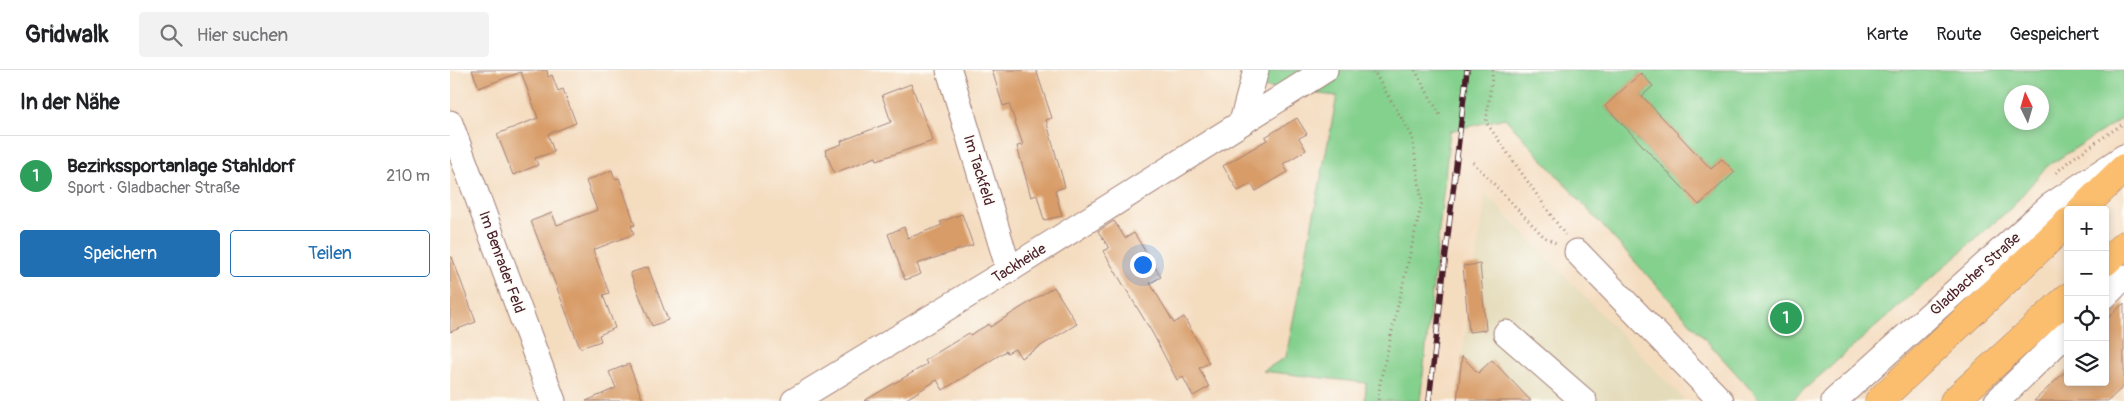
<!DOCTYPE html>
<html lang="de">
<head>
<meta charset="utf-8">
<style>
	body { margin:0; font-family:Pangolin,sans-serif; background:#f2f2f2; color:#202124 }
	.controls { position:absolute; right:15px; bottom:15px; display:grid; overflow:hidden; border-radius:5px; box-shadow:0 2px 8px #0003 }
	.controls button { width:45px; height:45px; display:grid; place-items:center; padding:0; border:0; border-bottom:1px solid #e0e0e0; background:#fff; color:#202124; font:25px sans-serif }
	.compass { position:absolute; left:1554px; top:15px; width:45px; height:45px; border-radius:50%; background:#fff; box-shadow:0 2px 8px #0003; rotate:355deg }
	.you { position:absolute; left:692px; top:194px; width:18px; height:18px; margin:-12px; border:4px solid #fff; border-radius:50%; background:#1a73e8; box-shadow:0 0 0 8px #1a73e833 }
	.badge { display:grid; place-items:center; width:32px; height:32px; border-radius:50%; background:#1f6fb2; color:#fff; font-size:16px; font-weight:700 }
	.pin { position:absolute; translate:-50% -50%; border:2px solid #fff; box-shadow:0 1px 5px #0006 }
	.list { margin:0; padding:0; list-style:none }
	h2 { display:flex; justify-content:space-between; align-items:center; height:65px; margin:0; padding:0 20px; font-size:21px }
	h2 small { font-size:16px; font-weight:400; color:#757577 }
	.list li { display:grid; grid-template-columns:32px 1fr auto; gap:15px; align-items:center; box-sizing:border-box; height:80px; padding:0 20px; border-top:1px solid #e0e0e0 }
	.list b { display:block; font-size:19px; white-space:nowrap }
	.list p { margin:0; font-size:16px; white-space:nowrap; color:#757577 }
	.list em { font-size:16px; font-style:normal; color:#757577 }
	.actions { display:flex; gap:10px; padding:15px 20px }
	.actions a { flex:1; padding:11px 0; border:1px solid #1f6fb2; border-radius:5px; text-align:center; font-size:18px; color:#1f6fb2 }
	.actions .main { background:#1f6fb2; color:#fff }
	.icon { flex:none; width:28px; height:28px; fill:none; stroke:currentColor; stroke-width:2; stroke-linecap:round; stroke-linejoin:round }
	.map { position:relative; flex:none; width:1674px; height:331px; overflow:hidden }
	header { display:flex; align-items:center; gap:30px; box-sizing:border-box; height:70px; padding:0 25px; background:#fff; border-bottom:1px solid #e0e0e0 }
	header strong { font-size:24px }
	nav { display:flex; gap:28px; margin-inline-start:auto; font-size:18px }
	.search { width:350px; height:45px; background:#f2f2f2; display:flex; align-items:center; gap:12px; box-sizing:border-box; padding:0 18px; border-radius:5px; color:#757577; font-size:19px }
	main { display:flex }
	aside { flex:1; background:#fff }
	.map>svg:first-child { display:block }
</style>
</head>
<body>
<header>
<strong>Gridwalk</strong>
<div class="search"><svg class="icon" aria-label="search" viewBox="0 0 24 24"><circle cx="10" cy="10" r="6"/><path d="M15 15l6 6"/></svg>Hier suchen</div>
<nav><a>Karte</a><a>Route</a><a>Gespeichert</a></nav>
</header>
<main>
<aside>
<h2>In der Nähe<small></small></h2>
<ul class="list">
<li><span class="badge" style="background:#2e9e5b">1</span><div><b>Bezirkssportanlage Stahldorf</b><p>Sport · Gladbacher Straße</p></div><em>210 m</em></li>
</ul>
<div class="actions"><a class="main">Speichern</a><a>Teilen</a></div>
</aside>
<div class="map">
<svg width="1674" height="331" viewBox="0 0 1674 331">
	<rect width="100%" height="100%" fill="#fdfcf7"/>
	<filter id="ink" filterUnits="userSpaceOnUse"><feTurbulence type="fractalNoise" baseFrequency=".02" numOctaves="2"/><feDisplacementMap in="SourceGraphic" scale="10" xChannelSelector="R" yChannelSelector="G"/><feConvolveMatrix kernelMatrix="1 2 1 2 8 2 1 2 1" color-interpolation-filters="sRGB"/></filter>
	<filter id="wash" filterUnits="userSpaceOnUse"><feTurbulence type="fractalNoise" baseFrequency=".0096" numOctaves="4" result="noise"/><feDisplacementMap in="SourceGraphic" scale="20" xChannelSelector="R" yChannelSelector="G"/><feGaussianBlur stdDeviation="1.12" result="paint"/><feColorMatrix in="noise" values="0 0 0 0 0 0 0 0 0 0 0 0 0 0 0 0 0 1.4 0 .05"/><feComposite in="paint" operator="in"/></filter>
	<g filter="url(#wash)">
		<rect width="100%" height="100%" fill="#f4dcbf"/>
		<polygon fill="#e4dbba" points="1036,124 1235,331 1007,331 1012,286"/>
		<path fill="#84d08d" stroke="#67785c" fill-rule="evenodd" d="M 803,0 L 1674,0 L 1674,47 L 1596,97 L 1561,138 L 1341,331 L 1311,331 L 1055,48 L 1000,61 L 970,331 L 915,331 L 916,313 L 813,301 L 836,287 L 887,26 L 801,16 ZM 1190,3 L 1203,16 L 1192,26 L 1261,99 L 1272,89 L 1284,102 L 1250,135 L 1155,37 ZM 1562,22 L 1592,22 L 1592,52 L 1562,52 Z"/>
		<g id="blocks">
			<g fill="#d89c68">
				<polygon points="22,0 97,0 98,7 102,5 108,21 113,19 126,53 98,64 104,82 85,88 88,95 63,105 47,64 88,48 71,2 29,18"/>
				<polygon points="542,0 586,0 602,48 596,50 615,117 605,120 612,146 594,150 587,125 581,127 567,76 573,75 559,34 553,36"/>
				<polygon points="1191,3 1203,16 1192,26 1261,99 1272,89 1285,102 1249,135 1155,36"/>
				<polygon points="461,14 483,71 427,90 426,87 384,103 375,80 392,74 391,71 441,52 432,25"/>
				<polygon points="847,48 857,64 849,68 856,80 833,94 838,102 821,112 806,121 801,114 788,121 773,96 817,70 815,67"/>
				<polygon points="162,100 165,109 169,108 181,143 185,155 181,156 184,164 143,180 159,223 153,225 165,258 149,265 151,271 130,278 81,151 102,143 107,155 147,140 136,111"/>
				<polygon points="512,144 523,175 467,194 471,204 455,210 438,164 454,157 458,168 492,155 490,152"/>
				<polygon points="664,151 675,168 684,163 711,207 700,213 724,253 734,247 759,293 749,298 759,317 743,326 733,307 727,310 703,264 653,181 659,178 648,161"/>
				<polygon points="0,187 2,187 26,252 0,262"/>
				<polygon points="1030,194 1036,260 1019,262 1013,196"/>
				<polygon points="198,197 218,250 202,256 180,203"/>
				<polygon points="604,217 627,254 571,288 565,279 557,283 556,281 493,320 487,310 453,331 414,331 477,294 475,290 519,263 520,265 539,254 540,257"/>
				<polygon points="1674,233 1674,316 1658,331 1584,331 1618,299 1618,312 1655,312 1655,251"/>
				<polygon points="1012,286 1028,303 1042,290 1081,331 1007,331"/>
				<polygon points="179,294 193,331 136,331 166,318 159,302"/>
			</g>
		</g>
	</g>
	<g filter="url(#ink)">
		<use href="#blocks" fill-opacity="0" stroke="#9f7e75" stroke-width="1"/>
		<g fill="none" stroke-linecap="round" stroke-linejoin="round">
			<defs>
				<g id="minor">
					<polyline points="499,0 559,200"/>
					<polyline points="792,52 806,0"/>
					<polyline points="0,53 103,331"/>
					<polyline points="1127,182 1271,331"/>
					<polyline points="1655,226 1674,207"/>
					<polyline points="1056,263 1134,331"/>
					<polyline points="344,331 559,200 875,0"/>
					<polyline points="1384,331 1600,136 1674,87"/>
					<polyline points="1547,331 1618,262"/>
				</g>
				<g id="major">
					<polyline points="1631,140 1674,98"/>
					<polyline points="1655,192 1674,175"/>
					<polyline points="1429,331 1618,152"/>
					<polyline points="1504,331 1618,227"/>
				</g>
			</defs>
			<use href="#minor" stroke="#9f7e75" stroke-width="27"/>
			<use href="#major" stroke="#9f7e75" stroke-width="29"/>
			<g stroke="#9f7e75" stroke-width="3" stroke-dasharray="1 4" stroke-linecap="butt">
				<polyline points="923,0 962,66 972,132 930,313 928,331"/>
				<polyline points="965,0 991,47"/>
				<polyline points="1043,0 1036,52 1115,165"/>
				<polyline points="1023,92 1094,167 1106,173"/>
				<polyline points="1606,103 1619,91 1674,53"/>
			</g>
			<use href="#minor" stroke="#fff" stroke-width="25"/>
			<use href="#major" stroke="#fbbe6e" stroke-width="28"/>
			<defs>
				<polyline id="rail" points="979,331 1017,0"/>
			</defs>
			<use href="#rail" stroke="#4a1f2b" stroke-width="5.5"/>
			<use href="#rail" stroke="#fdfcf7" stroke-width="4" stroke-dasharray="11" stroke-linecap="butt"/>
		</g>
	</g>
	<g text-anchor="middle" stroke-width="4" stroke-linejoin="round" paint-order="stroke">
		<g font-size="15" fill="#4a1f2b" stroke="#fdfcf7">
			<text transform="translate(529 100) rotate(73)" y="5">Im Tackfeld</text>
			<text transform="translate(52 192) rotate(70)" y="5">Im Benrader Feld</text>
			<text transform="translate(569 193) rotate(-32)" y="5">Tackheide</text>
			<text transform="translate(1525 204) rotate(-42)" y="5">Gladbacher Straße</text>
		</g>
	</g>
</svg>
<div class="controls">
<button>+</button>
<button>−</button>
<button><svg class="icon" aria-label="locate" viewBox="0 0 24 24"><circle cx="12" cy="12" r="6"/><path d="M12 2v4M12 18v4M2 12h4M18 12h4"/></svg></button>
<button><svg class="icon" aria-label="layers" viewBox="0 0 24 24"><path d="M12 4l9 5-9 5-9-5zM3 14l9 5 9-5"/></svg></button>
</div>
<svg class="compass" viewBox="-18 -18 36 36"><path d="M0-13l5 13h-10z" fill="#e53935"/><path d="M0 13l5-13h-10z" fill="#757577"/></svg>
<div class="you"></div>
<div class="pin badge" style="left:1336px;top:248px;background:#2e9e5b">1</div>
</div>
</main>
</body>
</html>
